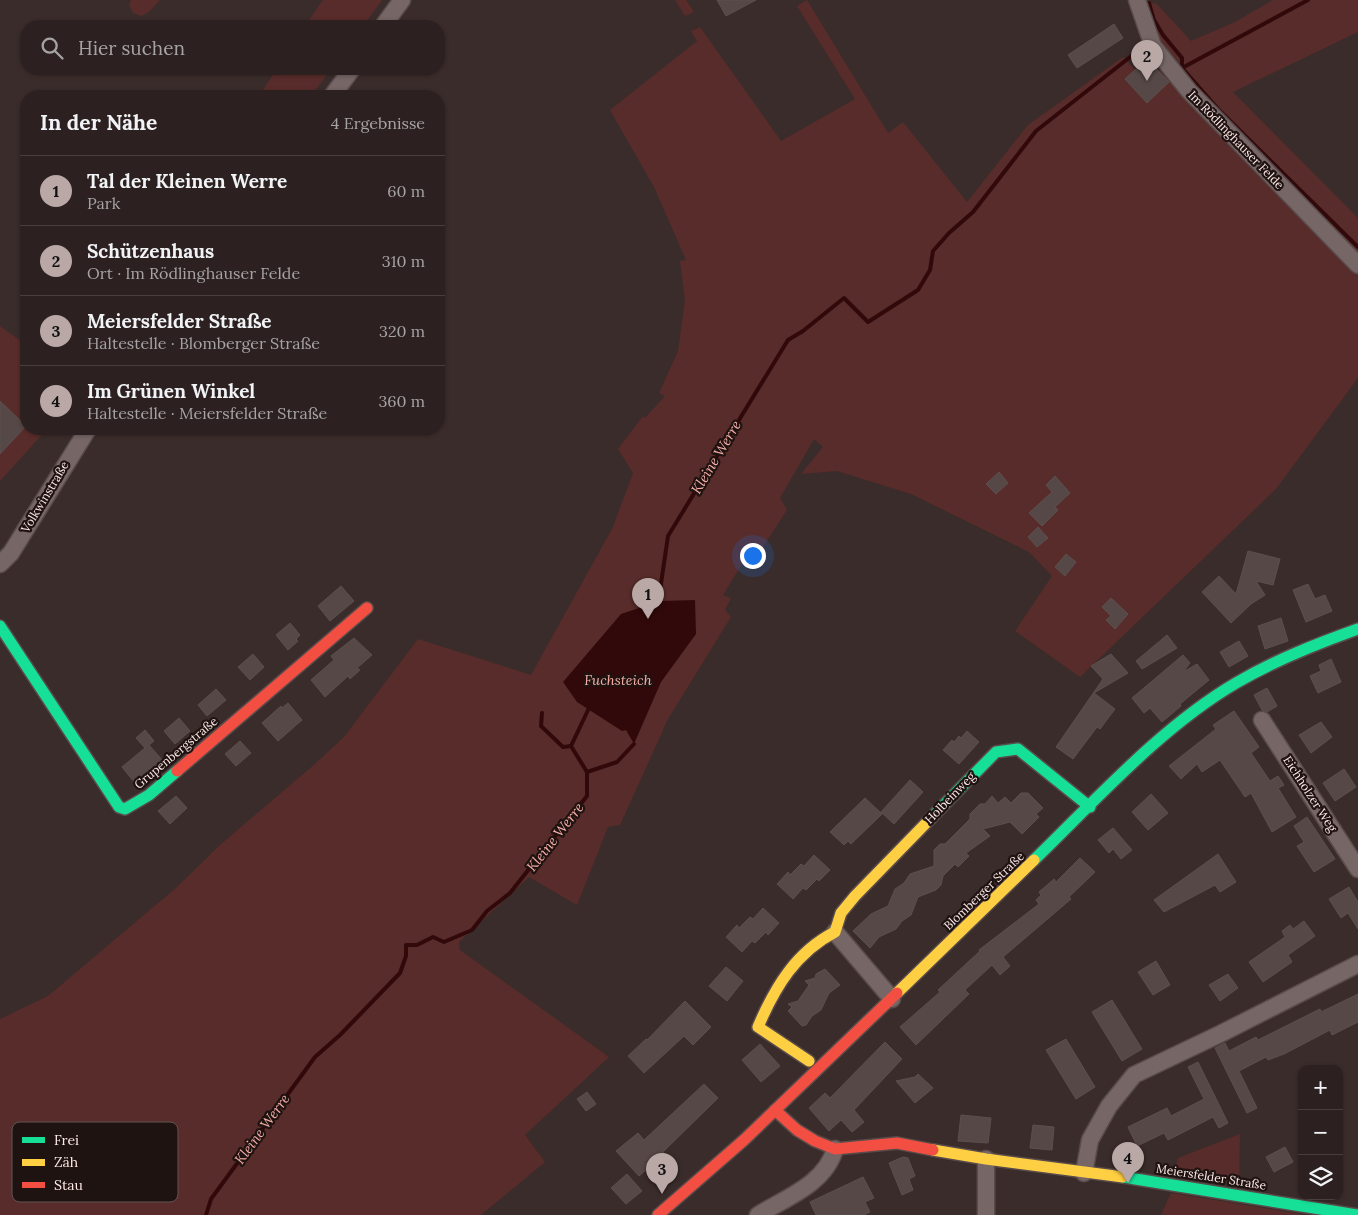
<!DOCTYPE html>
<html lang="de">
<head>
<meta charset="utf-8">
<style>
	body { margin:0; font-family:Lora,serif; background:#382e2d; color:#f1f3f6 }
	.controls { position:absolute; right:15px; bottom:15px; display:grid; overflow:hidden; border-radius:10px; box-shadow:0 1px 4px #0004 }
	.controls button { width:45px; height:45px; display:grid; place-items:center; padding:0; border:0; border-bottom:1px solid #483e3e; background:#2c2120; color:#f1f3f6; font:25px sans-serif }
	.you { position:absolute; left:752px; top:555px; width:18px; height:18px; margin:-12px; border:4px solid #fff; border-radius:50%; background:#1a73e8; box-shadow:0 0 0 8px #1a73e833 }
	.badge { display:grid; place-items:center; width:32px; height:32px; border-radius:50%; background:#b9a8a6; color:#111; font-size:16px; font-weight:700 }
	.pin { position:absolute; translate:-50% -41px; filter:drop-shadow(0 1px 2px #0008) }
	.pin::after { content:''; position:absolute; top:26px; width:18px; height:15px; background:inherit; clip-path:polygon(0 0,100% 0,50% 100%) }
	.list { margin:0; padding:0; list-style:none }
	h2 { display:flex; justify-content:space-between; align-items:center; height:65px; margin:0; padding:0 20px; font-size:21px }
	h2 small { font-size:16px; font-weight:400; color:#a6a3a5 }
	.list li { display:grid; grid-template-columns:32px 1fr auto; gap:15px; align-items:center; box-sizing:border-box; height:70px; padding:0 20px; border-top:1px solid #483e3e }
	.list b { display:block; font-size:19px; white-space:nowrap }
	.list p { margin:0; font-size:16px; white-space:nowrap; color:#a6a3a5 }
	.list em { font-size:16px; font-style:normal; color:#a6a3a5 }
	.icon { flex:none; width:28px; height:28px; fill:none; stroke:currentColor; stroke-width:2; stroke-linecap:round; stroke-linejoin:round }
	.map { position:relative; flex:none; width:1358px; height:1215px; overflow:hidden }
	.search { position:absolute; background:#2c2120; box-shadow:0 1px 4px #0004; left:20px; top:20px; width:425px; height:55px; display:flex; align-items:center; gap:12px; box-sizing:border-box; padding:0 18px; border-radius:20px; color:#a6a3a5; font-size:19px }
	.panel { position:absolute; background:#2c2120; box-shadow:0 1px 4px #0004; left:20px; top:90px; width:425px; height:345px; border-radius:20px }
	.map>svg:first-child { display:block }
</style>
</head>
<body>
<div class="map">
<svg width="1358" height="1215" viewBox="0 0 1358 1215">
	<rect width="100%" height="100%" fill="#3a2c2a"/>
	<g fill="#582c2a">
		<polygon points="131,0 160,0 149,12 141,16 133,13 129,5"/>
		<polygon points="323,0 382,0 363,26 305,26"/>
		<polygon points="675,0 686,0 694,12 685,16"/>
		<polygon points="807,0 888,133 903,122 967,202 1028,125 1123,57 1135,69 1147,58 1358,273 1358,378 1276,489 1080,677 1015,631 1052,576 1029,552 911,494 837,471 801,474 823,447 814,439 780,498 787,510 750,567 742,564 723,595 731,598 725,610 731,617 668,719 620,825 608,827 577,905 529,877 459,942 460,950 609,1057 525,1135 545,1162 481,1215 0,1215 0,1019 48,996 177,887 220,845 316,763 344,737 418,639 531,675 613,527 633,473 618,449 643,416 645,418 665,396 659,393 678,351 685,300 680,261 686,260 654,187 610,110 697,41 691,31 700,27 781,141 855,99 797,6"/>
		<polygon points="1273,0 1358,0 1358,32 1233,92 1358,218 1358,252 1219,112 1177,60 1156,38 1146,5 1156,3 1191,41 1235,22"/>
		<polygon points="277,69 331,69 311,96 259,96"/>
		<polygon points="0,326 26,345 26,429 47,429 0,481"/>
		<polygon points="1240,1134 1239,1183 1174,1172 1178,1158"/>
		<polygon points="1171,1193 1307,1215 1161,1215"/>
	</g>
	<polygon fill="#32090a" points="695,600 696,634 661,682 634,744 626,730 622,731 577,702 563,682 621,614 660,601"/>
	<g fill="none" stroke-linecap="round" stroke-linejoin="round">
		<g stroke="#32090a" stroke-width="4">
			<polyline points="1149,3 1154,20 1163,35 1182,58 1182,68 1219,110 1358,247"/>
			<polyline points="1182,68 1308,0"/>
			<polyline points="658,604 668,536 788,340 803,331 844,298 868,322 918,290 930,270 933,251 949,233 973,212 1036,131 1139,50"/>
			<polyline points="542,713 541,726 563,747 571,746"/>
			<polyline points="587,772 617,762 634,744"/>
			<polyline points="206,1215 211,1199 315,1057 340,1035 400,973 406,956 406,945 417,945 433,937 444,942 472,930 487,911 510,893 587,796 587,772 571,746 589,708"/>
		</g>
	</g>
	<g fill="#554846" stroke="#5c504e">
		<polygon points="717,0 756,0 726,16"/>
		<polygon points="1114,24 1123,38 1077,68 1068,55"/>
		<polygon points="1147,59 1169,82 1147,103 1125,79"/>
		<polygon points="0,401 26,426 0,454"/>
		<polygon points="999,472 1008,483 996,494 986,484"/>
		<polygon points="1055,476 1070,493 1055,507 1058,510 1042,526 1029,513 1052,492 1046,485"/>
		<polygon points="1038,527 1048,538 1037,547 1028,537"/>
		<polygon points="1248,551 1280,559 1273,585 1256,581 1265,595 1251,604 1231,623 1202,592 1219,576 1236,594"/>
		<polygon points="1066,554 1076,562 1065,576 1055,567"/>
		<polygon points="1308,584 1315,599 1325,595 1332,611 1306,622 1293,590"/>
		<polygon points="341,586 354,601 330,621 318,606"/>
		<polygon points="1111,598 1128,614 1115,629 1106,620 1111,616 1102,607"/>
		<polygon points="1281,618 1288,641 1265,649 1258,626"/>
		<polygon points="290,623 300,635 296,639 298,641 288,650 276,635"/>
		<polygon points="1167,635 1177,648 1142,669 1136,661"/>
		<polygon points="354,638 372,655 357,668 360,670 350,679 348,676 325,697 311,680 334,660 331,656"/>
		<polygon points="1239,641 1248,656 1229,667 1220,652"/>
		<polygon points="253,654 264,667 250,680 238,667"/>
		<polygon points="1111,654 1128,673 1094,693 1115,709 1100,729 1097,727 1073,759 1056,747 1103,679 1091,666"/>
		<polygon points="1183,655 1190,663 1183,672 1197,664 1209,680 1180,704 1181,706 1162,722 1150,708 1144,713 1132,698"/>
		<polygon points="1331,659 1341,682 1318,693 1310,676 1321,671 1319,665"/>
		<polygon points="1267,688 1277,706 1267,712 1262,710 1254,695"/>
		<polygon points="216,689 226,700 207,716 198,705"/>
		<polygon points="288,703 302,720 278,741 262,723 281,706 282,708"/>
		<polygon points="1234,711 1259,747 1251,753 1270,781 1278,776 1284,785 1278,788 1296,817 1272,832 1251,793 1245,797 1220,760 1202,772 1197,764 1181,779 1169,766 1216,729 1213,725"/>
		<polygon points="179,718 190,731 175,744 164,731"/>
		<polygon points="1321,722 1332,737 1311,753 1299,735"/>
		<polygon points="145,730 154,741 149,745 163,761 152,771 154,773 146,780 143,777 135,783 122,767 145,748 136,738"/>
		<polygon points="967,731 979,742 959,764 943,750 952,740 954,742 959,736 961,738"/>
		<polygon points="240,741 251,753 236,766 225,754"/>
		<polygon points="1344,769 1356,787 1335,801 1323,783"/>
		<polygon points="910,780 923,792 894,824 881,812"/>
		<polygon points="1021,793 1028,793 1043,808 1036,814 1039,817 1022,834 1010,822 983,829 990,836 966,853 969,856 958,867 955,864 943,876 941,885 936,890 918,897 911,915 902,921 896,929 879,937 870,948 853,931 871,914 888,906 895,889 904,883 910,874 934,866 934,850 940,844 945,844 970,819 970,814 980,804 985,804 992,796 998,803 1005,797 1011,803"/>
		<polygon points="1151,794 1168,813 1148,830 1132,812"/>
		<polygon points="176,796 187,808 170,824 158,811"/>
		<polygon points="865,798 882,814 851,844 848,841 844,845 830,832"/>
		<polygon points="1307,817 1335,859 1314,872 1297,846 1304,842 1294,826"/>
		<polygon points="1113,828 1132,850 1121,859 1113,849 1109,853 1098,840"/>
		<polygon points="1218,854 1236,882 1220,892 1215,885 1164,912 1154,900"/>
		<polygon points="814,855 830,870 819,881 817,879 806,890 803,888 793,899 777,884 788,872 790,875 801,864 804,866"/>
		<polygon points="1080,858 1095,872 1069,897 1071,899 1003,957 1010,966 1000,975 992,965 965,990 969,994 916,1045 900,1027 940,992 938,990 980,951 979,950 1039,904 1036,900 1041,895 1039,892 1054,879 1056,882"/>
		<polygon points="1349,887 1358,902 1358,929 1348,913 1341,918 1329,899"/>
		<polygon points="763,908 779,923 768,935 766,932 755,943 752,941 742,952 726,937 737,925 739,928 750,917 753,919"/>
		<polygon points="1304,921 1315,936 1288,955 1292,962 1263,982 1249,962 1285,937 1282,931 1290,925 1293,929"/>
		<polygon points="1156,961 1170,985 1153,995 1138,972"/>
		<polygon points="726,967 743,981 727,1001 709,986"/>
		<polygon points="825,969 840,985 829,993 821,1010 812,1016 806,1025 802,1026 788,1011 792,1007 788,1004 798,1001 809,985 805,981 815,978 816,974"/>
		<polygon points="1228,974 1238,988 1220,1001 1209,985"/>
		<polygon points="1358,994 1358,1022 1332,1035 1330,1030 1284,1054 1268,1060 1266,1057 1239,1071 1257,1108 1247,1113 1215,1048 1225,1043 1229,1051 1256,1037 1258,1040 1320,1009 1321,1012"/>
		<polygon points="1112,1000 1142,1049 1122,1061 1092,1012"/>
		<polygon points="685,1001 711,1027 693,1045 684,1036 644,1073 628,1056 646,1039 647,1040"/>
		<polygon points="1066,1039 1095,1087 1076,1099 1046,1050"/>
		<polygon points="885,1042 902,1059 854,1110 864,1122 852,1132 841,1120 829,1131 809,1108 825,1093 830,1098"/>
		<polygon points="760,1044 780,1066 761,1082 742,1060"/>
		<polygon points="1198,1062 1228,1123 1219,1128 1213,1117 1168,1140 1164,1133 1137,1146 1128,1127 1167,1108 1171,1116 1204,1099 1188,1067"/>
		<polygon points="918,1074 933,1088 915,1103 896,1081 915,1077"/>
		<polygon points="704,1084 718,1098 663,1152 665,1154 639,1176 616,1151 638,1133 644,1140"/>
		<polygon points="587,1092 596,1104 586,1111 577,1099"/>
		<polygon points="961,1115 991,1118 988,1143 958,1141"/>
		<polygon points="1033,1125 1054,1127 1052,1150 1030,1148"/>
		<polygon points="1285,1147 1293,1162 1274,1172 1266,1157"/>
		<polygon points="903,1157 908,1158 915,1176 909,1179 913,1190 902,1195 889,1163"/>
		<polygon points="627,1174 642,1191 626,1204 611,1188"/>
		<polygon points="863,1177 874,1198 865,1202 870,1212 864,1215 816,1215 810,1202"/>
	</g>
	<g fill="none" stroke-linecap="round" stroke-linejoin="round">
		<defs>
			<g id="street">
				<polyline points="1137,0 1153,46 1189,91 1358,265"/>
				<polyline points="383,26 402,0"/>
				<polyline points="332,96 352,69"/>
				<polyline points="0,564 11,553 88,429"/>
				<polyline points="1262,720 1358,869"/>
				<polyline points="835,932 892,999"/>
				<polyline points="986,1159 986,1215"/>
				<polyline points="1084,1173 1090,1140 1109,1106 1134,1075 1222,1033 1358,964"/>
				<path d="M 758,1215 C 787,1197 825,1184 835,1149"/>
			</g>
			<g id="fast">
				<polyline points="0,626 119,807 125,809 149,795 177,771"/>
				<polyline points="931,818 996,752 1018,749 1090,807"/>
				<path d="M 1034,860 C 1096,800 1161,727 1236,683 C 1275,660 1316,644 1358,629"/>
				<polyline points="1123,1177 1357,1215"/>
			</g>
			<g id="slow">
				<polyline points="897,993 1034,860"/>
				<path d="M 809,1061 L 758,1027 C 775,987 796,952 835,932 L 841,913 L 855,896 L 931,818"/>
				<polyline points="933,1150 986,1159 1123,1177"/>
			</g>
			<g id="jam">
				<polyline points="177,771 367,608"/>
				<polyline points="775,1110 797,1130 815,1141 835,1149 897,1143 933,1150"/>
				<polyline points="658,1215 744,1140 897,993"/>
			</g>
		</defs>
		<use href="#street" stroke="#584b4a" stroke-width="19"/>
		<use href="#fast" stroke="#584b4a" stroke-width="14"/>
		<use href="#slow" stroke="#584b4a" stroke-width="14"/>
		<use href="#jam" stroke="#584b4a" stroke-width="14"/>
		<use href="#street" stroke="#766766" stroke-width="16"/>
		<use href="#fast" stroke="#16e098" stroke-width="11"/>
		<use href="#slow" stroke="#ffcf43" stroke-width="11"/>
		<use href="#jam" stroke="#f24e42" stroke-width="11"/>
	</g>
	<g text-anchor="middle" stroke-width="4.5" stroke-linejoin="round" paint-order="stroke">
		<g font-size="12" fill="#fdeae8" stroke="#1f1311">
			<text transform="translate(1236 140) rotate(46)" y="4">Im Rödlinghauser Felde</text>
			<text transform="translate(45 497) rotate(-59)" y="4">Volkwinstraße</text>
			<text transform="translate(176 753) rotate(-40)" y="4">Grupenbergstraße</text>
			<text transform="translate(1310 794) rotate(57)" y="4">Eichholzer Weg</text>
			<text transform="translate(950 798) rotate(-46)" y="4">Holbeinweg</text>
			<text transform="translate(984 891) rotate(-44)" y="4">Blomberger Straße</text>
			<text transform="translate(1211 1177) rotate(9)" y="4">Meiersfelder Straße</text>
		</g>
		<g font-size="14" font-style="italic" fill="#f8afa8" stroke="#1f1311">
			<text transform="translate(716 457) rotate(-59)" y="5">Kleine Werre</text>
			<text x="618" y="685">Fuchsteich</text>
			<text transform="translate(555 837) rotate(-52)" y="5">Kleine Werre</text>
			<text transform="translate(262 1129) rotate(-54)" y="5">Kleine Werre</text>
		</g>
	</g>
	<rect x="12" y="1122" width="166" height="80" rx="8" fill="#1f1311" stroke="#625452" stroke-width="1"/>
	<rect x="22" y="1137" width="23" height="6" fill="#16e098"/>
	<rect x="22" y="1159" width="23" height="7" fill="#ffcf43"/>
	<rect x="22" y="1182" width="23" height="6" fill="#f24e42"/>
	<g font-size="14" fill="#fdeae8">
		<text x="54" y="1145">Frei</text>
		<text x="54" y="1167">Zäh</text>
		<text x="54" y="1190">Stau</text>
	</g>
</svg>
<div class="controls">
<button>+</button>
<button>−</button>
<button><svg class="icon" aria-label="layers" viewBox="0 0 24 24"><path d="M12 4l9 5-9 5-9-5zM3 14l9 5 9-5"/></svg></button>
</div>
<div class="you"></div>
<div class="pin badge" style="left:648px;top:619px">1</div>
<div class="pin badge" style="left:1147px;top:81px">2</div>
<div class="pin badge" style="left:662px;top:1194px">3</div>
<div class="pin badge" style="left:1128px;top:1183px">4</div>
<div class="search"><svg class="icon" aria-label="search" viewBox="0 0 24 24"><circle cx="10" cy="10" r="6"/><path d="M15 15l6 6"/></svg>Hier suchen</div>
<section class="panel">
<h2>In der Nähe<small>4 Ergebnisse</small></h2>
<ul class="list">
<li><span class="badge">1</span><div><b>Tal der Kleinen Werre</b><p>Park</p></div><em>60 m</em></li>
<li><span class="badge">2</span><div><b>Schützenhaus</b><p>Ort · Im Rödlinghauser Felde</p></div><em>310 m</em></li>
<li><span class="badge">3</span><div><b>Meiersfelder Straße</b><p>Haltestelle · Blomberger Straße</p></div><em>320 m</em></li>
<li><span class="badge">4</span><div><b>Im Grünen Winkel</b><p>Haltestelle · Meiersfelder Straße</p></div><em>360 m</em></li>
</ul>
</section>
</div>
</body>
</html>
